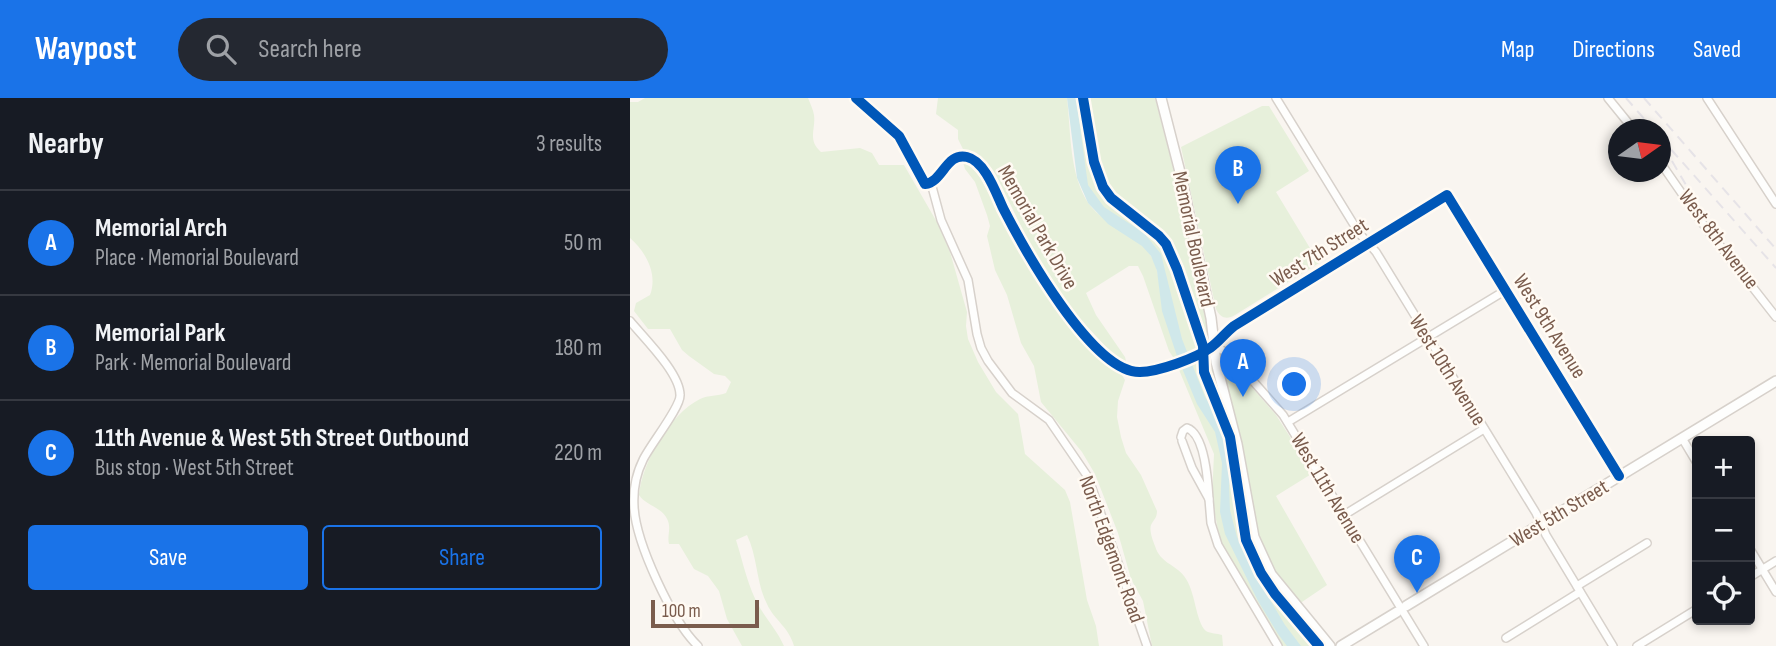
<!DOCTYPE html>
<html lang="en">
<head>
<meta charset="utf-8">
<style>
	body { margin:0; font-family:"Sofia Sans Condensed",sans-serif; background:#242831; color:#f1f3f6 }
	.controls { position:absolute; right:21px; bottom:21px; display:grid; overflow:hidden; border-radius:7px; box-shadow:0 4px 10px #0003 }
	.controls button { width:63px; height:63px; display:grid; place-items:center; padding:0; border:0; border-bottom:2px solid #363941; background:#171b24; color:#f1f3f6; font:35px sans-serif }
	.compass { position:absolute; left:978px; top:21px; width:63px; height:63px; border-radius:50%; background:#171b24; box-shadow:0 4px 10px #0003; rotate:76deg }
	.scale { position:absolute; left:21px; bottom:18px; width:108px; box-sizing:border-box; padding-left:7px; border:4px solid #7a5c4d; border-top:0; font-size:19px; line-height:24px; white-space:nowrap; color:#7a5c4d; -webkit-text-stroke:5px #fffaf3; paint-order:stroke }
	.you { position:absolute; left:665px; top:287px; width:24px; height:24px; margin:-18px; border:5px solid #fff; border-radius:50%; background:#1a73e8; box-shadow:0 0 0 10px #1a73e833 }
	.badge { display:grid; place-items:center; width:46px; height:46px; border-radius:50%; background:#1a73e8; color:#fff; font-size:23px; font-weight:700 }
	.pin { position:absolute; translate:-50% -58px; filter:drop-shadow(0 2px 4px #0008) }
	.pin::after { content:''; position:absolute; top:37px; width:24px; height:21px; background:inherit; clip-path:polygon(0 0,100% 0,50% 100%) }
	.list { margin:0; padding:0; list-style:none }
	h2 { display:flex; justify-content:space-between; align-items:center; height:91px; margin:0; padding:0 28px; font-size:30px }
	h2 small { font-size:23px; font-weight:400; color:#9ea1a6 }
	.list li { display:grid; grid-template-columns:46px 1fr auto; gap:21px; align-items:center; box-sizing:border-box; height:105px; padding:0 28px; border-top:2px solid #363941 }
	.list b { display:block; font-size:26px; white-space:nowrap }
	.list p { margin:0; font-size:23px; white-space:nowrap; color:#9ea1a6 }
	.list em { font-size:23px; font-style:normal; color:#9ea1a6 }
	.actions { display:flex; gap:14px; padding:21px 28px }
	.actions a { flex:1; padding:16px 0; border:2px solid #1a73e8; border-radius:7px; text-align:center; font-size:24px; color:#1a73e8 }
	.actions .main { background:#1a73e8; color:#fff }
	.icon { flex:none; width:38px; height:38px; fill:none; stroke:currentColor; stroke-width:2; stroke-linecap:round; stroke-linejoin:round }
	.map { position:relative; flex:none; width:1146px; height:548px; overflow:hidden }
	header { display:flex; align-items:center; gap:42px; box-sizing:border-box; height:98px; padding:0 35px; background:#1a73e8; color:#fff }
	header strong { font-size:33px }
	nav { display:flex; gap:38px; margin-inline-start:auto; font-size:24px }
	.search { width:490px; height:63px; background:#242831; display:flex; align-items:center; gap:18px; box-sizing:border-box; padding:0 24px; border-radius:38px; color:#9ea1a6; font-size:26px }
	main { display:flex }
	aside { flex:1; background:#171b24 }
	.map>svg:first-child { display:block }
</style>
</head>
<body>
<header>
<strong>Waypost</strong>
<div class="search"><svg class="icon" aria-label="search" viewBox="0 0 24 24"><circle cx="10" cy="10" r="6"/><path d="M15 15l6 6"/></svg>Search here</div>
<nav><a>Map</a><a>Directions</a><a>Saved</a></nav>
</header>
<main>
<aside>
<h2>Nearby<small>3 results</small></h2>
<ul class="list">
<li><span class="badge">A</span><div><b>Memorial Arch</b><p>Place · Memorial Boulevard</p></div><em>50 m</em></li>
<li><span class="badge">B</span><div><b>Memorial Park</b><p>Park · Memorial Boulevard</p></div><em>180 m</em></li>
<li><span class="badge">C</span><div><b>11th Avenue &amp; West 5th Street Outbound</b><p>Bus stop · West 5th Street</p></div><em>220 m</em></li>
</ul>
<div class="actions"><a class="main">Save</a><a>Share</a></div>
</aside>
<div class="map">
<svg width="1146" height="548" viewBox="0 0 1146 548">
	<rect width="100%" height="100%" fill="#f9f5f0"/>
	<g fill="#e7f0db">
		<path d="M 15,0 L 178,0 C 180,5 183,11 184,17 C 186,31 177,42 191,54 L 230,50 L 242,55 L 249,67 L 274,67 L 308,126 L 320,154 L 337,214 L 336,228 L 338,241 L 348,264 L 366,294 L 388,316 L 395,356 L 435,392 L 440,404 L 457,502 L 466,528 L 469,548 L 164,548 C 159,529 144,522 137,506 C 126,485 128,460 117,437 L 106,442 C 113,464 118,490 130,510 C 138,523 148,534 154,548 L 112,548 L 97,521 L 89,493 L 78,478 L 64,471 L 49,446 L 39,446 C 37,438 41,431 38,423 C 33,409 16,408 9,397 C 12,364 40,316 70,301 C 78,297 88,298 96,295 L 101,284 L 95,278 L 84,276 L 59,258 L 52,252 L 40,231 L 18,231 L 4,213 L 6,205 L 20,197 C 28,176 16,154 0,140 L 0,4 L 8,4 Z"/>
		<path d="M 308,0 L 437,0 C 441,34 439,77 459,106 C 476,129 507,135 521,158 C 529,171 529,187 531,200 L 528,160 L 460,97 L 451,77 L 438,0 L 525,0 L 546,81 L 578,233 C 577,253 561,256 545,262 L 539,253 L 513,178 L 508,168 L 499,168 L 456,195 L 466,217 L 495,259 L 497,267 C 482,261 476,248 466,238 C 443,214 423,188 407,160 C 387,128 370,64 333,51 L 328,41 L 328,32 L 306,16 Z"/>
		<path d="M 632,8 L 639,8 L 679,73 L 646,94 L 689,165 L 605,217 C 597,222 590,220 586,211 L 551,49 Z"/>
		<path d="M 336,63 L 350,79 L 398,169 L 426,211 L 456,247 L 475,265 L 492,277 L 495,282 L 488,303 L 487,319 L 491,339 L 496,355 L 511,377 L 527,413 C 527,420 524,421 521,427 C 519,433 523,443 525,448 C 530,465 545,466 554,478 C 566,493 565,523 576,533 C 581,536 587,535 592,537 L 593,548 L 522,548 L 513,503 L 501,481 L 488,435 L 465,376 L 452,354 L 411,304 L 404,268 L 391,245 L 377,197 L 365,172 L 357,138 L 360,128 L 357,117 L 345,84 L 335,71 L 333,64 Z"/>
		<polygon points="567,261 577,263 582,271 601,336 624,451 635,473 648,491 694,548 652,548 590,443 582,400 584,356 547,267"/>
		<polygon points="594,261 599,263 646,317 683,375 646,398 697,487 669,506 643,472 629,442 608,332 591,266"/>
	</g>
	<polygon fill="#d0e8ea" points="437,0 446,0 458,87 474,109 514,135 531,156 552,241 575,299 589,320 596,341 601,370 599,388 600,412 607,439 630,485 655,527 671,548 657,548 648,536 628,503 595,436 590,414 592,365 585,334 567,306 547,258 532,213 527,173 521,158 512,148 478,126 458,105 447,80"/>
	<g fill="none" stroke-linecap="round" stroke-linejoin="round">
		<defs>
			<g id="minor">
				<path d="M 226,0 L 269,38 L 295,86 C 313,84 316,54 337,59 C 355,63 366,95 373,110 C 393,149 462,275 510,274 C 528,274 566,260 580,250 C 589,244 595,235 604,228 L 817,97 L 989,378"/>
				<polyline points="646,0 729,135 746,154 906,415 916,437 983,548"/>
				<polyline points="978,0 1004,32"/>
				<polyline points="1077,0 1146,106"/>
				<polyline points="1030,64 1073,126 1146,219"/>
				<polyline points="301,85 311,122 338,182 347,236 351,250 358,263 382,295 419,322 458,379 517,548"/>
				<path d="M 0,223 C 14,240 50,275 50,297 C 51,309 20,347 13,362 C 6,376 3,393 4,409 C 6,445 42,523 68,548"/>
				<polyline points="584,248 599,256 653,317 794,548"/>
				<polyline points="658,324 876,192"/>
				<path d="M 551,339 L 553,333 L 557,330 C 575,336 578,384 579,401 L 562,370 L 552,343"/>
				<polyline points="1052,340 1067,365"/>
				<polyline points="579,401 581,425 588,447 648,548"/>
				<polyline points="714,417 854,331"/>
				<polyline points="1120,451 1146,494"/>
				<polyline points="1120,479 1146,463"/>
				<polyline points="947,488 1017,445"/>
				<polyline points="876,540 950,494"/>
				<polyline points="1007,548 1067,511"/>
			</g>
			<g id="tertiary">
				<polyline points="531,0 551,78 581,220 586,264 607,346 624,439 641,476 700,548"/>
				<polyline points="776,508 1146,283"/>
				<polyline points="711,548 767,514"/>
			</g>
		</defs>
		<use href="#minor" stroke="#d7d1cb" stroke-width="10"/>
		<use href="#tertiary" stroke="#d7d1cb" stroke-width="12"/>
		<use href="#minor" stroke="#fefefd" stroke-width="7"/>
		<use href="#tertiary" stroke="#fefefd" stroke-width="9"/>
		<g stroke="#e6e3e7" stroke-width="2" stroke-dasharray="10 7" stroke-linecap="butt">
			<polyline points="996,0 1024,32"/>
			<polyline points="1014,0 1146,151"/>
			<polyline points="1030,39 1146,170"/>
			<polyline points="1042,63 1056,87"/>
		</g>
		<defs>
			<g id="cycleway">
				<path d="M 226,0 L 269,38 L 295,86 C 313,84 316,54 337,59 C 355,63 366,95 373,110 C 393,149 462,275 510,274 C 528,274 566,260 580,250 C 589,244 595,235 604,228 L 817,97 L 989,378"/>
				<polyline points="453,0 464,64 473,89 481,100 529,138 536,146 547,171 573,248 574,274 600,339 616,442 631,475 645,496 689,548"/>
			</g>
		</defs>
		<use href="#cycleway" stroke="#fffaf3" stroke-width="15"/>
		<use href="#cycleway" stroke="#0057b8" stroke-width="10"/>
	</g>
	<g text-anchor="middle" stroke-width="5" stroke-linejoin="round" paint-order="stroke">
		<g font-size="21" fill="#7a5c4d" stroke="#fffaf3">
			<text transform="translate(408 129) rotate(60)" y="7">Memorial Park Drive</text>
			<text transform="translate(564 141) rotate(78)" y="7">Memorial Boulevard</text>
			<text transform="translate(1089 141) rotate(53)" y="7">West 8th Avenue</text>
			<text transform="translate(689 154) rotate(-32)" y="7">West 7th Street</text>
			<text transform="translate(920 228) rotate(58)" y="7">West 9th Avenue</text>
			<text transform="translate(818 272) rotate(58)" y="7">West 10th Avenue</text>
			<text transform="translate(698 390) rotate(59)" y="7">West 11th Avenue</text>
			<text transform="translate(929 415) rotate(-31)" y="7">West 5th Street</text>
			<text transform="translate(482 451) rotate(70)" y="7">North Edgemont Road</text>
		</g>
	</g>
</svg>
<div class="controls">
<button>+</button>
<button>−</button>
<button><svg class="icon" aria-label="locate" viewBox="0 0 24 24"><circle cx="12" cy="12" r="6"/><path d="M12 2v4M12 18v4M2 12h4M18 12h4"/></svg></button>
</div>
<svg class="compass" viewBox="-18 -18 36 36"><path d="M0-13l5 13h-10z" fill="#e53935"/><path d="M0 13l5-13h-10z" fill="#9ea1a6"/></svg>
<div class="scale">100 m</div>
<div class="you"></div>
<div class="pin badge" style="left:613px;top:299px">A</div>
<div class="pin badge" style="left:608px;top:106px">B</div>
<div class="pin badge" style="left:787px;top:495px">C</div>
</div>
</main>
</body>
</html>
